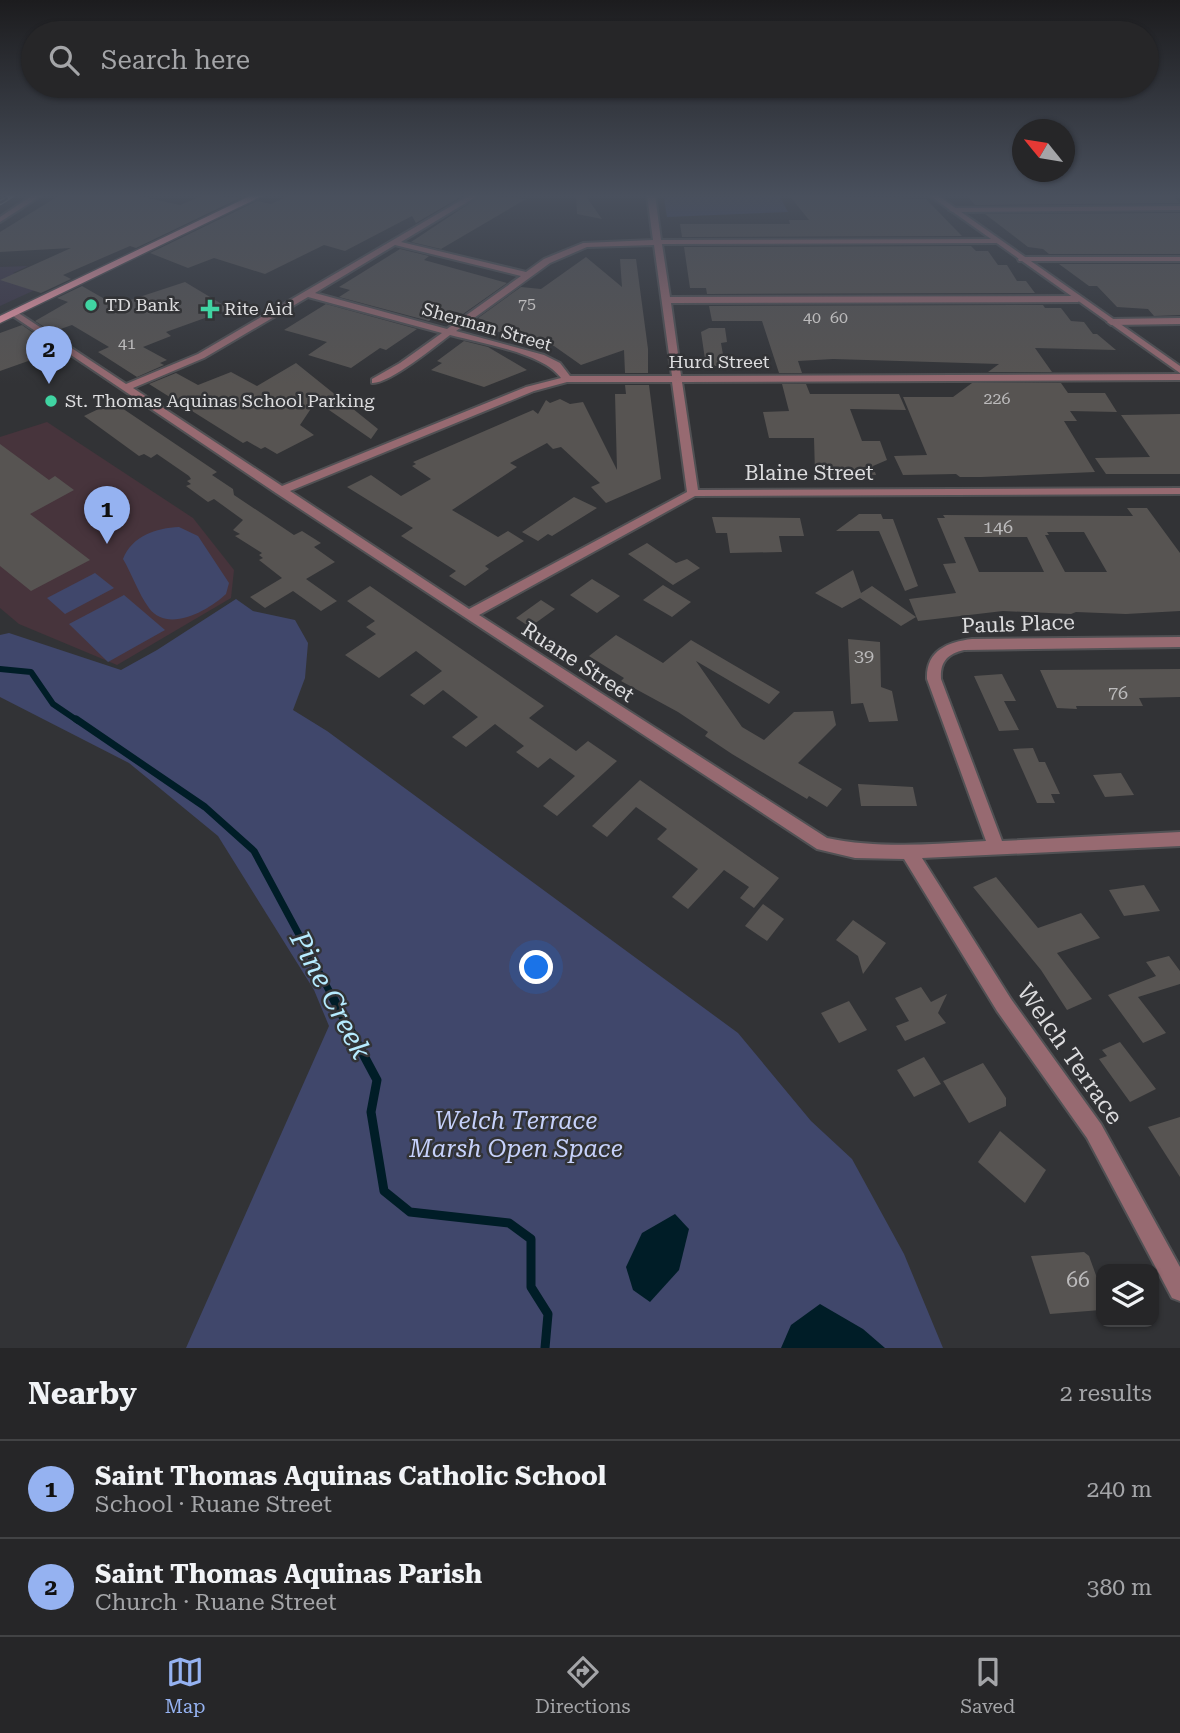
<!DOCTYPE html>
<html lang="en">
<head>
<meta charset="utf-8">
<style>
	body { margin:0; font-family:"Roboto Serif",serif; background:#2e2e30; color:#f1f3f6 }
	.controls { position:absolute; right:21px; bottom:21px; display:grid; overflow:hidden; border-radius:14px; box-shadow:0 2px 5px #0004 }
	.controls button { width:63px; height:63px; display:grid; place-items:center; padding:0; border:0; border-bottom:2px solid #424345; background:#262628; color:#f1f3f6; font:35px sans-serif }
	.compass { position:absolute; left:1012px; top:119px; width:63px; height:63px; border-radius:50%; background:#262628; box-shadow:0 2px 5px #0004; rotate:300deg }
	.you { position:absolute; left:537px; top:968px; width:24px; height:24px; margin:-18px; border:5px solid #fff; border-radius:50%; background:#1a73e8; box-shadow:0 0 0 10px #1a73e833 }
	.badge { display:grid; place-items:center; width:46px; height:46px; border-radius:50%; background:#95b2f1; color:#111; font-size:23px; font-weight:700 }
	.pin { position:absolute; translate:-50% -58px; filter:drop-shadow(0 2px 4px #0008) }
	.pin::after { content:''; position:absolute; top:37px; width:24px; height:21px; background:inherit; clip-path:polygon(0 0,100% 0,50% 100%) }
	.list { margin:0; padding:0; list-style:none }
	h2 { display:flex; justify-content:space-between; align-items:center; height:91px; margin:0; padding:0 28px; font-size:30px }
	h2 small { font-size:23px; font-weight:400; color:#a4a5a8 }
	.list li { display:grid; grid-template-columns:46px 1fr auto; gap:21px; align-items:center; box-sizing:border-box; height:98px; padding:0 28px; border-top:2px solid #424345 }
	.list b { display:block; font-size:26px; white-space:nowrap }
	.list p { margin:0; font-size:23px; white-space:nowrap; color:#a4a5a8 }
	.list em { font-size:23px; font-style:normal; color:#a4a5a8 }
	.icon { flex:none; width:38px; height:38px; fill:none; stroke:currentColor; stroke-width:2; stroke-linecap:round; stroke-linejoin:round }
	.map { position:relative; flex:none; width:1180px; height:1348px; overflow:hidden }
	.search { position:absolute; background:#262628; box-shadow:0 2px 5px #0004; left:21px; right:21px; top:21px; height:77px; display:flex; align-items:center; gap:18px; box-sizing:border-box; padding:0 24px; border-radius:38px; color:#a4a5a8; font-size:26px }
	.sheet { height:287px; background:#262628 }
	nav { display:flex; justify-content:space-around; align-items:center; box-sizing:border-box; height:98px; border-top:2px solid #424345; background:#262628; font-size:19px; color:#a4a5a8 }
	nav a { display:grid; justify-items:center; gap:4px }
	nav .on { color:#95b2f1 }
	.map>svg:first-child { display:block }
</style>
</head>
<body>
<div class="map">
<svg width="1180" height="1348" viewBox="0 0 1180 1348">
	<rect width="100%" height="100%" fill="#323336"/>
	<polygon fill="#3d3748" points="28,266 13,273 48,284 0,306 0,267"/>
	<polygon fill="#47343c" points="47,422 193,518 234,570 231,598 117,665 19,624 0,608 0,437"/>
	<g fill="#40476b">
		<polygon points="779,195 788,212 667,217 664,198"/>
		<path d="M 179,527 L 198,536 L 229,583 L 226,594 C 209,610 168,634 149,608 C 138,593 132,574 123,559 C 132,536 156,528 179,527 Z"/>
		<polygon points="95,573 114,588 65,614 47,598"/>
		<polygon points="124,595 165,630 108,662 69,624"/>
		<polygon points="236,599 253,611 295,620 308,643 305,678 293,710 327,731 738,1033 811,1121 852,1159 904,1254 943,1348 186,1348 329,1026 314,990 218,836 129,763 0,697 0,635 9,633 121,670 157,650"/>
	</g>
	<g fill="#001d27">
		<polygon points="675,1214 689,1229 679,1270 650,1302 633,1290 626,1267 642,1233"/>
		<polygon points="820,1304 863,1329 885,1348 781,1348 791,1325"/>
	</g>
	<g fill="none" stroke-linecap="round" stroke-linejoin="round">
		<polyline stroke="#001d27" stroke-width="6" points="0,669 31,672 53,704 78,721"/>
		<polyline stroke="#001d27" stroke-width="7" points="76,719 205,807 254,851 333,998"/>
		<polyline stroke="#001d27" stroke-width="9" points="332,996 377,1080 371,1112 384,1191 410,1212 509,1223 531,1239 531,1287 548,1314 545,1348"/>
	</g>
	<g fill="#575452" fill-rule="evenodd">
		<polygon points="60,195 134,195 180,205 204,195 240,198 136,248 130,246 63,275 71,279 41,293 0,280 71,248 0,252 0,232"/>
		<polygon points="290,195 464,195 416,223 412,216 345,251 324,245 265,274 214,258 188,268 150,253 257,201 271,204"/>
		<polygon points="482,195 526,199 441,249 411,242"/>
		<polygon points="576,195 585,195 602,219 577,214"/>
		<polygon points="789,195 926,199 962,236 682,237 680,224 790,224 789,220 809,220"/>
		<polygon points="966,195 1172,195 1180,203 975,205"/>
		<polygon points="1180,213 1180,254 1049,254 1043,249 1028,247 985,214"/>
		<polygon points="971,246 976,251 988,251 998,265 1007,265 1017,281 1026,281 1035,293 707,294 706,288 690,288 684,247"/>
		<polygon points="400,249 429,256 424,260 507,283 463,314 453,311 444,318 435,315 429,321 339,297 350,290 339,287"/>
		<polygon points="586,257 622,287 620,259 636,259 648,349 648,373 625,373 624,350 581,365 554,346 484,328 492,323 478,318 521,287 541,289"/>
		<polygon points="1059,264 1180,264 1180,315 1154,316 1148,309 1117,307 1097,286 1089,286"/>
		<polygon points="185,282 230,309 166,332 171,336 143,347 167,360 160,363 164,365 137,377 98,352 109,347 72,325 52,332 35,321 68,302 57,298 82,286 115,305"/>
		<polygon points="326,304 417,329 386,350 380,348 351,368 308,355 327,342 284,330"/>
		<polygon points="1043,305 1045,308 1061,308 1071,321 1084,322 1093,334 1097,334 1116,350 1035,348 1052,372 988,372 999,364 833,359 798,361 802,373 779,373 762,321 712,321 709,306"/>
		<polygon points="22,325 39,337 29,341 48,354 0,371 0,333"/>
		<polygon points="709,328 725,328 727,342 721,343 725,366 706,366 701,332"/>
		<polygon points="464,341 488,347 527,370 484,387 431,370 442,363 437,361"/>
		<polygon points="296,363 378,429 371,439 316,401 300,425 314,435 277,454 265,447 261,449 247,441 243,443 149,384 176,373 198,385 231,372 257,386"/>
		<polygon points="972,383 1061,383 1068,393 1105,393 1117,412 1070,411 1077,421 1064,421 1095,472 981,477 960,477 956,474 903,475 894,456 927,455 903,397 953,397"/>
		<polygon points="782,384 806,384 810,394 899,394 906,410 850,409 862,441 880,441 887,460 873,466 876,475 815,473 814,438 769,438 763,412 789,411"/>
		<polygon points="625,385 649,385 661,479 606,503 591,487 600,483 561,447 553,449 547,443 510,463 517,467 452,510 498,537 508,531 524,541 485,566 489,569 465,586 449,576 456,571 401,536 413,528 347,487 371,475 401,496 431,479 412,466 416,464 413,462 533,410 538,414 546,400 550,403 560,399 570,404 583,402 617,470 615,394 626,394"/>
		<polygon points="113,402 217,472 212,475 233,489 234,495 294,535 302,531 321,543 314,547 335,562 306,579 337,601 321,611 293,591 265,608 250,597 282,578 259,560 263,558 259,555 262,553 235,536 240,534 233,530 243,520 214,499 208,502 186,486 191,484 187,481 191,479 189,476 157,454 151,458 144,454 139,456 84,416"/>
		<polygon points="1180,414 1180,474 1106,474 1095,458 1150,457 1121,415"/>
		<polygon points="0,444 49,480 55,476 74,490 30,514 90,560 31,591 0,566"/>
		<polygon points="574,497 597,508 552,536 548,534 538,541 522,532"/>
		<path d="M 1127,508 L 1147,508 L 1180,553 L 1180,611 L 1126,614 L 1076,612 L 1071,614 L 1003,611 L 918,621 L 909,599 L 956,593 L 943,564 L 956,563 L 937,518 L 945,518 L 943,515 L 1133,516 ZM 1047,532 L 1084,532 L 1107,572 L 1065,572 L 1045,535 L 1049,535 ZM 964,537 L 1027,537 L 1044,572 L 979,572 Z"/>
		<polygon points="859,514 881,514 883,519 893,519 918,586 905,591 879,531 836,531"/>
		<polygon points="712,517 800,518 804,536 779,536 782,552 730,553 727,533 716,533"/>
		<polygon points="647,543 676,563 687,559 700,568 673,585 628,554"/>
		<polygon points="853,570 861,593 872,586 916,617 901,626 860,598 842,608 815,593"/>
		<polygon points="592,579 620,596 597,613 570,595"/>
		<polygon points="663,585 691,602 672,617 643,600"/>
		<polygon points="370,586 544,706 529,718 576,751 588,741 617,761 557,816 543,806 575,776 550,758 538,768 516,752 524,746 495,724 466,747 452,737 478,717 443,690 424,705 410,695 442,671 416,651 379,678 345,655 376,634 366,627 375,621 347,601"/>
		<polygon points="541,600 555,609 530,627 516,618"/>
		<polygon points="616,635 663,663 691,640 780,692 769,704 696,661 742,727 764,740 794,712 833,711 836,725 798,763 842,789 827,807 809,796 807,799 732,754 705,736 708,732 678,712 621,681 624,678 589,656"/>
		<polygon points="848,639 880,642 881,687 892,691 898,721 869,722 863,703 851,704"/>
		<polygon points="1180,669 1180,697 1139,698 1143,706 1076,706 1077,709 1057,708 1040,670"/>
		<polygon points="1002,674 1016,701 1004,701 1019,730 999,731 974,676"/>
		<polygon points="1033,748 1039,762 1045,762 1060,794 1051,794 1055,803 1037,803 1013,749"/>
		<polygon points="1121,773 1134,795 1105,797 1093,775"/>
		<polygon points="640,780 779,878 754,908 740,898 749,887 724,870 688,909 672,897 698,869 657,839 667,829 636,807 607,837 592,826"/>
		<polygon points="858,784 913,787 917,806 861,806"/>
		<polygon points="996,877 1038,928 1081,913 1100,938 1057,953 1092,999 1067,1010 1041,970 973,887"/>
		<polygon points="1144,885 1160,911 1124,916 1109,890"/>
		<polygon points="763,904 784,919 767,941 745,926"/>
		<polygon points="853,920 886,943 863,974 858,956 836,940"/>
		<polygon points="1169,956 1180,971 1180,984 1138,997 1166,1033 1143,1043 1108,995 1156,976 1146,962"/>
		<polygon points="921,987 931,1002 947,994 938,1013 946,1023 905,1041 896,1026 909,1021 895,998"/>
		<polygon points="849,1001 867,1030 839,1043 821,1013"/>
		<polygon points="1120,1042 1156,1089 1130,1102 1099,1059 1107,1056 1102,1050"/>
		<polygon points="924,1057 941,1084 914,1097 897,1070"/>
		<polygon points="983,1063 1006,1098 1006,1106 969,1123 943,1081"/>
		<polygon points="1180,1117 1180,1177 1148,1127"/>
		<polygon points="1000,1131 1046,1170 1025,1203 978,1162"/>
		<polygon points="1084,1252 1089,1256 1101,1289 1101,1310 1050,1314 1031,1256"/>
	</g>
	<g fill="none" stroke-linecap="round" stroke-linejoin="round">
		<defs>
			<g id="minor">
				<polygon points="33,195 42,195 0,222 0,217"/>
				<path d="M 470,195 L 479,195 L 401,242 L 526,272 L 544,259 L 583,243 L 653,240 L 647,195 L 655,195 L 661,240 L 996,239 L 1000,241 L 996,243 L 662,244 L 670,297 L 1078,296 L 1082,299 L 1078,302 L 671,303 L 681,376 L 1180,374 L 1180,380 L 682,382 L 698,490 L 1180,488 L 1180,494 L 695,496 L 479,615 L 827,838 C 879,849 933,844 986,841 L 927,679 C 926,651 947,642 972,639 L 1180,637 L 1180,647 L 964,650 C 947,654 940,662 941,679 L 1002,841 L 1180,832 L 1180,846 L 922,858 L 1011,999 L 1101,1124 L 1180,1267 L 1180,1301 L 1172,1298 L 1087,1138 L 997,1011 L 904,859 L 855,858 L 817,849 L 276,493 L 10,314 L 17,312 L 126,384 L 198,354 ZM 395,245 L 521,276 L 447,329 L 315,293 ZM 654,245 L 672,376 L 570,376 L 560,363 L 544,355 L 456,331 L 550,263 L 587,247 ZM 308,297 L 442,333 L 400,363 L 372,379 L 372,383 C 389,384 434,347 450,335 C 480,343 544,353 561,378 L 526,387 L 282,486 L 133,388 L 204,358 ZM 567,382 L 672,382 L 687,492 L 469,609 L 290,491 L 534,391 Z"/>
				<polygon points="1180,206 1180,210 953,212 949,210 953,208"/>
				<polygon points="1022,257 1180,257 1180,261 1019,261 1018,259"/>
				<polygon points="1180,318 1180,324 1111,325 1107,322 1111,319"/>
			</g>
			<polygon id="tertiary" points="929,195 937,195 1180,366 1180,373"/>
			<polygon id="primary" points="252,195 264,195 0,323 0,316"/>
		</defs>
		<use href="#minor" stroke="#515154" stroke-width="4"/>
		<use href="#tertiary" stroke="#515154" stroke-width="4"/>
		<use href="#primary" stroke="#515154" stroke-width="3"/>
		<use href="#minor" fill="#976a71" fill-rule="evenodd"/>
		<use href="#tertiary" fill="#976a71" fill-rule="evenodd"/>
		<use href="#primary" fill="#fb9fae" fill-rule="evenodd"/>
		<defs>
			<polyline id="rail" points="0,203 13,195"/>
		</defs>
		<use href="#rail" stroke="#98999b" stroke-width="4.5"/>
		<use href="#rail" stroke="#323336" stroke-width="2.5" stroke-dasharray="9" stroke-linecap="butt"/>
	</g>
	<linearGradient id="sky" x2="0" y2="1"><stop stop-color="#1c1c1e"/><stop offset="0.51" stop-color="#49505d"/><stop offset="1" stop-color="#49505d" stop-opacity="0"/></linearGradient>
	<rect width="1180" height="384" fill="url(#sky)"/>
	<g fill="#40d4a2" stroke="#323336" stroke-width="2.5">
		<circle cx="91" cy="305" r="7"/>
		<path d="M206.5 298.5h7v7h7v7h-7v7h-7v-7h-7v-7h7z"/>
		<circle cx="51" cy="401" r="7"/>
	</g>
	<g text-anchor="middle" stroke-width="5" stroke-linejoin="round" paint-order="stroke">
		<g font-size="16" fill="#bbbabb">
			<text x="527" y="309">75</text>
			<text x="812" y="323">40</text>
			<text x="839" y="323">60</text>
			<text x="127" y="349">41</text>
			<text x="997" y="404">226</text>
		</g>
		<g font-size="18" fill="#dcdcde" stroke="#323336" text-anchor="start">
			<text x="105" y="311">TD Bank</text>
			<text x="224" y="315">Rite Aid</text>
			<text x="65" y="407">St. Thomas Aquinas School Parking</text>
		</g>
		<g font-size="18" fill="#dcdcde" stroke="#323336">
			<text transform="translate(487 327) rotate(16)" y="6">Sherman Street</text>
			<text x="719" y="368">Hurd Street</text>
		</g>
		<g font-size="18" fill="#bbbabb">
			<text x="998" y="533">146</text>
			<text x="864" y="662">39</text>
			<text x="1118" y="699">76</text>
		</g>
		<g font-size="21" fill="#dcdcde" stroke="#323336">
			<text x="809" y="480">Blaine Street</text>
			<text transform="translate(1018 624) rotate(-2)" y="7">Pauls Place</text>
			<text transform="translate(578 662) rotate(33)" y="7">Ruane Street</text>
		</g>
		<g font-size="21" fill="#bbbabb">
			<text x="1078" y="1287">66</text>
		</g>
		<g font-size="24" fill="#dcdcde" stroke="#323336">
			<text transform="translate(1070 1054) rotate(55)" y="8">Welch Terrace</text>
		</g>
		<g font-size="24" font-style="italic" fill="#c6d1fb" stroke="#323336">
			<text x="516" y="1129">Welch Terrace<tspan x="516" dy="28">Marsh Open Space</tspan></text>
		</g>
		<g font-size="28" font-style="italic" fill="#b6ebff" stroke="#323336">
			<text transform="translate(331 995) rotate(62)" y="10">Pine Creek</text>
		</g>
	</g>
</svg>
<div class="controls">
<button><svg class="icon" aria-label="layers" viewBox="0 0 24 24"><path d="M12 4l9 5-9 5-9-5zM3 14l9 5 9-5"/></svg></button>
</div>
<svg class="compass" viewBox="-18 -18 36 36"><path d="M0-13l5 13h-10z" fill="#e53935"/><path d="M0 13l5-13h-10z" fill="#a4a5a8"/></svg>
<div class="you"></div>
<div class="pin badge" style="left:107px;top:544px">1</div>
<div class="pin badge" style="left:49px;top:384px">2</div>
<div class="search"><svg class="icon" aria-label="search" viewBox="0 0 24 24"><circle cx="10" cy="10" r="6"/><path d="M15 15l6 6"/></svg>Search here</div>
</div>
<section class="sheet">
<h2>Nearby<small>2 results</small></h2>
<ul class="list">
<li><span class="badge">1</span><div><b>Saint Thomas Aquinas Catholic School</b><p>School · Ruane Street</p></div><em>240 m</em></li>
<li><span class="badge">2</span><div><b>Saint Thomas Aquinas Parish</b><p>Church · Ruane Street</p></div><em>380 m</em></li>
</ul>
</section>
<nav>
<a class="on"><svg class="icon" aria-label="map" viewBox="0 0 24 24"><path d="M3 6l6-2 6 2 6-2v14l-6 2-6-2-6 2zM9 4v14M15 6v14"/></svg>Map</a>
<a><svg class="icon" aria-label="directions" viewBox="0 0 24 24"><path d="M12 3l9 9-9 9-9-9zM9 14v-3h6M13 9l2 2-2 2"/></svg>Directions</a>
<a><svg class="icon" aria-label="saved" viewBox="0 0 24 24"><path d="M7 4h10v16l-5-4-5 4z"/></svg>Saved</a>
</nav>
</body>
</html>
